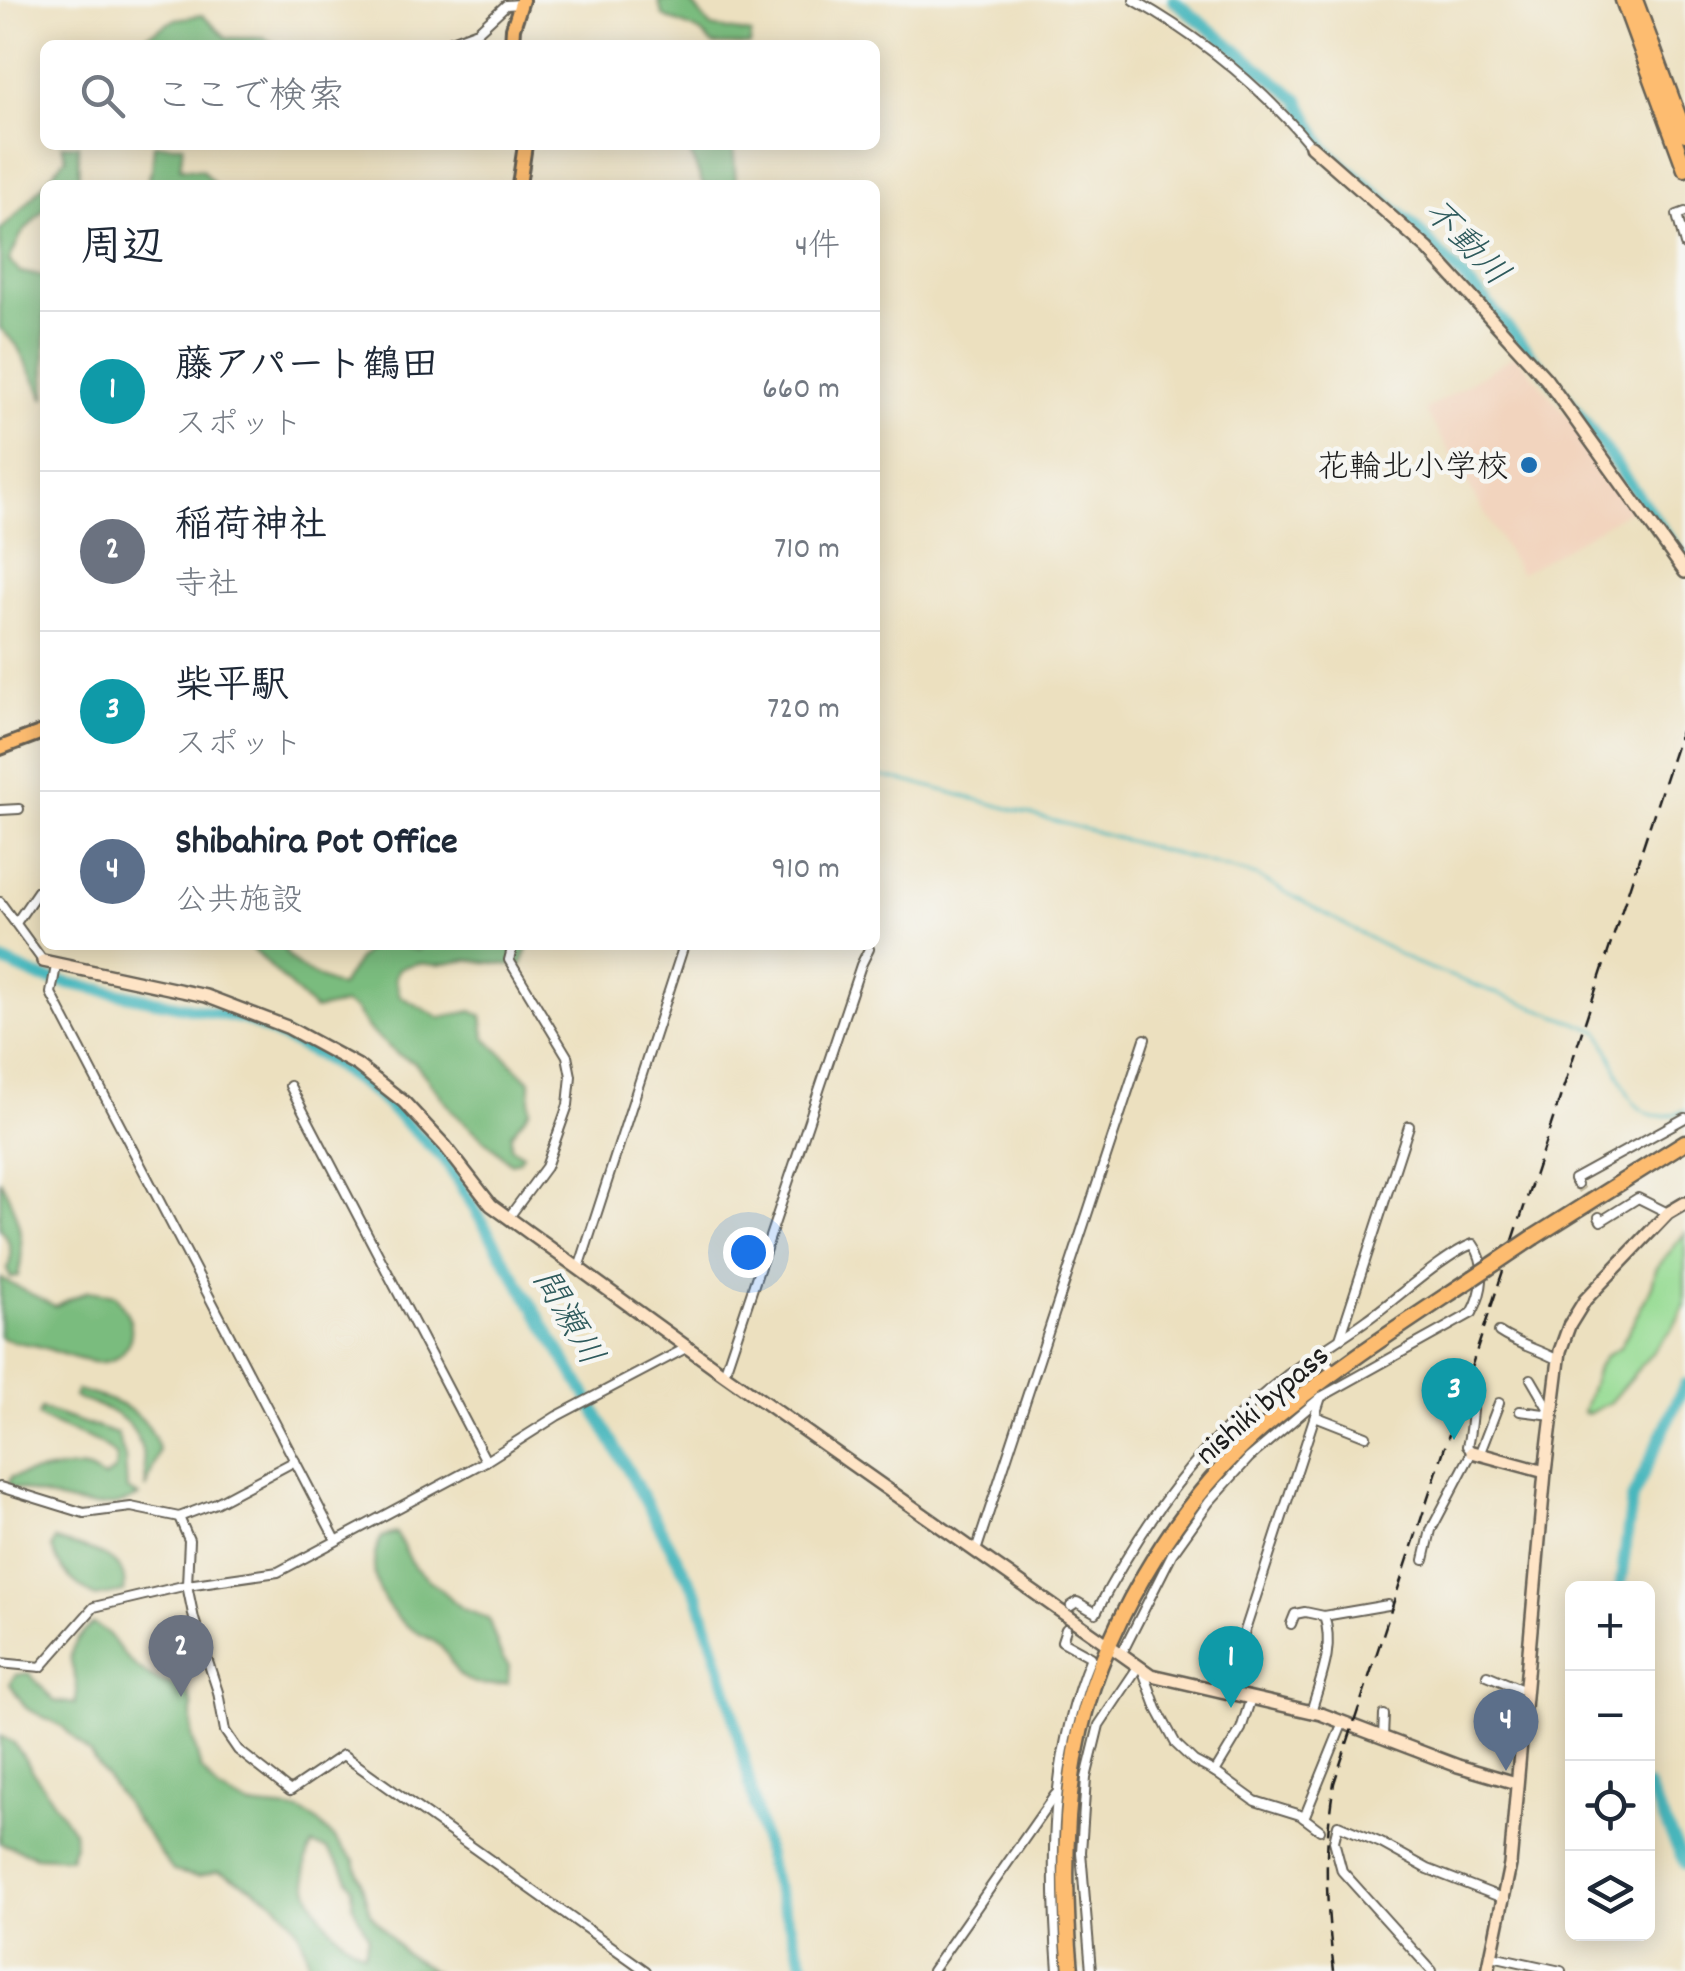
<!DOCTYPE html>
<html lang="ja">
<head>
<meta charset="utf-8">
<style>
	body { margin:0; font-family:Dekko,"Klee One",sans-serif; background:#f6f6f7; color:#1f2937 }
	.controls { position:absolute; right:30px; bottom:30px; display:grid; overflow:hidden; border-radius:15px; box-shadow:0 5px 25px #0003 }
	.controls button { width:90px; height:90px; display:grid; place-items:center; padding:0; border:0; border-bottom:2px solid #e0e1e3; background:#fff; color:#1f2937; font:50px sans-serif }
	.you { position:absolute; left:748px; top:1252px; width:35px; height:35px; margin:-25px; border:8px solid #fff; border-radius:50%; background:#1a73e8; box-shadow:0 0 0 15px #1a73e833 }
	.badge { display:grid; place-items:center; width:65px; height:65px; border-radius:50%; background:#1f6fb2; color:#fff; font-size:32px; font-weight:700 }
	.pin { position:absolute; translate:-50% -82px; filter:drop-shadow(0 2px 5px #0008) }
	.pin::after { content:''; position:absolute; top:52px; width:35px; height:30px; background:inherit; clip-path:polygon(0 0,100% 0,50% 100%) }
	.list { margin:0; padding:0; list-style:none }
	h2 { display:flex; justify-content:space-between; align-items:center; height:130px; margin:0; padding:0 40px; font-size:42px }
	h2 small { font-size:32px; font-weight:400; color:#747a83 }
	.list li { display:grid; grid-template-columns:65px 1fr auto; gap:30px; align-items:center; box-sizing:border-box; height:160px; padding:0 40px; border-top:2px solid #e0e1e3 }
	.list b { display:block; font-size:38px; white-space:nowrap }
	.list p { margin:0; font-size:32px; white-space:nowrap; color:#747a83 }
	.list em { font-size:32px; font-style:normal; color:#747a83 }
	.icon { flex:none; width:55px; height:55px; fill:none; stroke:currentColor; stroke-width:2; stroke-linecap:round; stroke-linejoin:round }
	.map { position:relative; flex:none; width:1685px; height:1971px; overflow:hidden }
	.search { position:absolute; background:#fff; box-shadow:0 5px 25px #0003; left:40px; top:40px; width:840px; height:110px; display:flex; align-items:center; gap:25px; box-sizing:border-box; padding:0 35px; border-radius:15px; color:#747a83; font-size:38px }
	.panel { position:absolute; background:#fff; box-shadow:0 5px 25px #0003; left:40px; top:180px; width:840px; height:770px; border-radius:15px }
	.map>svg:first-child { display:block }
</style>
</head>
<body>
<div class="map">
<svg width="1685" height="1971" viewBox="0 0 1685 1971">
	<rect width="100%" height="100%" fill="#f6f6f2"/>
	<filter id="ink" filterUnits="userSpaceOnUse"><feTurbulence type="fractalNoise" baseFrequency=".01" numOctaves="2"/><feDisplacementMap in="SourceGraphic" scale="20" xChannelSelector="R" yChannelSelector="G"/><feConvolveMatrix kernelMatrix="1 2 1 2 8 2 1 2 1" color-interpolation-filters="sRGB"/></filter>
	<filter id="wash" filterUnits="userSpaceOnUse"><feTurbulence type="fractalNoise" baseFrequency=".0048" numOctaves="4" result="noise"/><feDisplacementMap in="SourceGraphic" scale="40" xChannelSelector="R" yChannelSelector="G"/><feGaussianBlur stdDeviation="2.25" result="paint"/><feColorMatrix in="noise" values="0 0 0 0 0 0 0 0 0 0 0 0 0 0 0 0 0 1.4 0 .05"/><feComposite in="paint" operator="in"/></filter>
	<g filter="url(#wash)">
		<rect width="100%" height="100%" fill="#ece0bf"/>
		<polygon fill="#f2d4be" points="1515,355 1571,420 1632,509 1520,574 1425,410"/>
		<polygon fill="#98dc94" stroke="#5a7c58" stroke-width="2.5" points="1685,1233 1685,1305 1673,1328 1610,1402 1588,1414 1583,1413 1597,1368 1606,1355 1620,1347 1652,1286 1656,1269"/>
		<g fill="#7abc7e" stroke="#4b6c4d" stroke-width="2.5" fill-rule="evenodd">
			<polygon points="658,0 689,0 711,27 751,34 750,45 713,45 700,32 663,16"/>
			<polygon points="202,15 227,38 264,38 278,45 130,45 176,19"/>
			<path d="M 62,145 L 78,145 L 79,183 L 45,185 L 45,208 L 21,235 L 9,261 L 20,272 L 45,277 L 45,399 L 16,344 L 0,328 L 0,230 C 25,210 44,182 66,158 Z"/>
			<polygon points="154,145 183,145 180,168 202,170 215,185 146,185 152,169"/>
			<polygon points="687,145 733,145 736,185 703,185"/>
			<path d="M 249,945 L 282,945 C 291,968 319,978 340,987 L 358,959 L 373,945 L 399,945 L 418,950 L 421,945 L 529,945 L 521,966 L 467,960 L 438,965 L 418,963 L 399,968 L 395,977 L 400,996 L 440,1018 L 472,1011 L 482,1016 L 485,1037 L 530,1081 L 530,1110 L 511,1134 L 511,1147 L 523,1154 L 519,1161 L 511,1163 L 455,1114 L 415,1063 L 397,1054 L 368,1029 L 356,1010 L 344,1004 L 314,1010 Z"/>
			<path d="M 0,1179 C 16,1209 28,1242 18,1276 L 11,1278 L 7,1270 C 14,1257 10,1238 0,1228 Z"/>
			<path d="M 0,1278 L 55,1306 L 88,1291 L 115,1295 C 126,1310 137,1325 128,1344 C 111,1380 66,1353 38,1346 C 25,1343 12,1343 0,1337 Z"/>
			<path d="M 77,1390 C 115,1401 148,1409 159,1450 L 146,1489 C 145,1458 143,1428 112,1412 C 100,1405 86,1403 74,1397 Z"/>
			<path d="M 41,1409 L 117,1434 L 125,1457 L 127,1490 L 139,1496 C 96,1519 55,1497 11,1487 L 8,1484 L 11,1477 C 29,1473 73,1464 89,1470 C 94,1472 99,1476 104,1478 L 115,1470 L 116,1457 C 96,1433 65,1435 38,1416 Z"/>
			<path d="M 396,1533 L 414,1567 L 463,1609 L 488,1618 L 502,1658 L 509,1666 L 508,1683 C 491,1686 469,1686 457,1672 C 450,1663 449,1654 440,1646 C 433,1639 422,1636 413,1630 C 383,1610 362,1571 382,1537 Z"/>
			<path d="M 55,1540 C 82,1550 130,1552 124,1592 L 95,1597 C 75,1583 59,1572 52,1548 Z"/>
			<path d="M 93,1624 C 115,1635 112,1642 127,1658 C 142,1675 164,1685 185,1687 L 192,1704 L 192,1736 L 201,1769 L 219,1791 L 249,1806 L 300,1811 L 317,1821 L 355,1861 L 370,1913 L 404,1953 L 434,1971 L 309,1971 C 305,1913 265,1891 218,1871 L 198,1877 L 173,1871 L 89,1753 L 63,1727 L 26,1708 L 10,1684 L 15,1675 L 29,1673 L 54,1701 L 75,1704 C 86,1671 49,1660 93,1624 ZM 312,1845 L 327,1849 L 343,1869 L 352,1887 L 353,1906 L 369,1937 L 364,1953 C 328,1936 291,1885 312,1845 Z"/>
			<polygon points="0,1736 14,1743 73,1831 75,1845 70,1858 36,1856 0,1843"/>
		</g>
		<g fill="none" stroke-linecap="round" stroke-linejoin="round">
			<path stroke="#48b7bd" stroke-width="2.5" d="M 875,775 L 923,785 L 1256,876 L 1413,962 L 1598,1031 C 1622,1064 1625,1138 1685,1110"/>
			<g stroke="#48b7bd" stroke-width="12">
				<polyline points="1173,0 1299,100 1325,149 1412,224 1489,305 1569,400 1685,560"/>
				<polyline points="0,960 38,977 244,1019 321,1056 373,1092 445,1160 589,1400 698,1596 727,1689 771,1872 806,1971"/>
				<polyline points="1620,1588 1632,1499 1685,1384"/>
				<polyline points="1648,1787 1685,1864"/>
			</g>
		</g>
	</g>
	<g filter="url(#ink)">
		<g fill="none" stroke-linecap="round" stroke-linejoin="round">
			<polyline stroke="#c2b99e" stroke-width="8" stroke-dasharray="8 4" stroke-linecap="butt" points="1577,1184 1599,1217"/>
			<defs>
				<g id="street">
					<path d="M 1134,0 C 1203,39 1260,85 1311,146"/>
					<polyline points="440,45 478,31 506,5 521,4"/>
					<polyline points="1685,212 1677,215 1685,245"/>
					<polyline points="0,810 19,809"/>
					<polyline points="0,902 43,961"/>
					<polyline points="16,923 38,891"/>
					<polyline points="56,966 51,993 336,1540"/>
					<polyline points="290,1086 486,1461"/>
					<polyline points="1577,1184 1574,1179 1685,1118"/>
					<polyline points="509,1217 546,1167 568,1105 571,1076 567,1056 509,960 513,945"/>
					<polyline points="1599,1217 1601,1221 1638,1198 1668,1213"/>
					<polyline points="579,1268 684,945"/>
					<path d="M 1499,1332 C 1518,1345 1538,1349 1558,1360"/>
					<polyline points="1340,1338 1409,1126"/>
					<polyline points="1318,1352 1334,1372"/>
					<polyline points="724,1374 861,965 869,949"/>
					<polyline points="1531,1379 1552,1415"/>
					<polyline points="1520,1411 1552,1415"/>
					<polyline points="1315,1416 1366,1436"/>
					<polyline points="1479,1455 1499,1403"/>
					<polyline points="0,1487 84,1513 131,1507 179,1517 216,1503 295,1461"/>
					<polyline points="179,1517 189,1540 187,1585 194,1619 218,1692 225,1731 238,1750 290,1791 343,1755 646,1971"/>
					<polyline points="976,1551 1145,1039"/>
					<path d="M 1424,1560 L 1431,1530 L 1472,1452 L 1467,1446 C 1473,1426 1470,1398 1478,1384"/>
					<path d="M 1071,1606 L 1077,1602 L 1096,1613 C 1144,1520 1202,1440 1286,1376 C 1312,1355 1341,1339 1368,1319 C 1395,1300 1445,1254 1473,1244 C 1488,1264 1483,1293 1472,1313 L 1321,1397 L 1249,1458 L 1209,1502 L 1172,1554 L 1121,1655"/>
					<polyline points="1324,1616 1388,1605"/>
					<path d="M 1291,1624 L 1295,1614 L 1305,1612 L 1324,1616 C 1335,1648 1320,1680 1311,1712"/>
					<polyline points="0,1663 41,1667 94,1607 187,1585 278,1572 486,1461 557,1416 688,1347"/>
					<polyline points="1143,1671 1157,1709 1176,1744 1194,1761 1215,1772 1255,1801 1300,1815 1320,1830"/>
					<polyline points="1487,1675 1525,1691"/>
					<polyline points="1225,1692 1321,1397"/>
					<polyline points="1383,1737 1384,1715"/>
					<polyline points="1215,1772 1241,1729 1251,1698"/>
					<polyline points="1304,1818 1343,1722"/>
					<polyline points="1492,1956 1561,1971"/>
					<polyline points="932,1971 1055,1795"/>
					<path d="M 1058,1971 C 1050,1865 1049,1758 1091,1657 L 1062,1641 L 1066,1629"/>
					<polyline points="1091,1971 1081,1852 1086,1778 1099,1725 1138,1667"/>
					<polyline points="1432,1971 1342,1871 1334,1841 1338,1825 1381,1843 1428,1869 1505,1899"/>
				</g>
				<g id="secondary">
					<polyline points="1311,146 1428,249 1546,379 1685,572"/>
					<polyline points="43,961 206,996 287,1027 357,1065 404,1102 445,1146 491,1205 724,1374 1151,1675 1321,1714 1458,1766 1516,1783"/>
					<polyline points="1472,1452 1545,1472"/>
					<polyline points="1488,1971 1510,1865 1545,1472 1560,1351 1569,1326 1585,1300 1668,1213 1685,1203"/>
				</g>
				<g id="primary">
					<polyline points="512,45 513,28 522,0"/>
					<polyline points="519,185 525,145"/>
					<polyline points="0,748 45,731"/>
				</g>
				<g id="highway">
					<polyline points="1623,0 1685,169"/>
					<polyline points="1635,0 1685,134"/>
					<polyline points="1534,1237 1685,1142"/>
					<path d="M 1071,1971 C 1064,1897 1063,1825 1076,1752 C 1096,1637 1175,1504 1263,1428 C 1329,1372 1401,1326 1473,1278"/>
				</g>
			</defs>
			<use href="#street" stroke="#656155" stroke-width="12"/>
			<use href="#secondary" stroke="#656155" stroke-width="16"/>
			<use href="#primary" stroke="#656155" stroke-width="18"/>
			<use href="#highway" stroke="#656155" stroke-width="19"/>
			<use href="#street" stroke="#fff" stroke-width="8"/>
			<use href="#secondary" stroke="#fee4c6" stroke-width="11"/>
			<use href="#primary" stroke="#fdbc70" stroke-width="12"/>
			<use href="#highway" stroke="#fdbc70" stroke-width="14"/>
			<path stroke="#1c1c1c" stroke-width="2.5" stroke-dasharray="15 8" stroke-linecap="butt" d="M 1334,1971 C 1326,1904 1323,1850 1334,1783 L 1685,719"/>
			<defs>
				<polyline id="highway-bridge" points="1473,1278 1534,1237"/>
			</defs>
			<use href="#highway-bridge" stroke="#656155" stroke-width="19" stroke-linecap="butt"/>
			<use href="#highway-bridge" stroke="#fdbc70" stroke-width="14"/>
		</g>
	</g>
	<circle fill="#1f6fb2" stroke="#f6f6f2" stroke-width="4" cx="1529" cy="465" r="10"/>
	<g text-anchor="middle" stroke-width="9" stroke-linejoin="round" paint-order="stroke">
		<g font-size="32" fill="#1c1c1c" stroke="#f6f6f2" text-anchor="end">
			<text x="1509" y="476">花輪北小学校</text>
		</g>
		<g font-size="32" fill="#1c1c1c" stroke="#f6f6f2">
			<text transform="translate(1261 1403) rotate(-41)" y="11">nishiki bypass</text>
		</g>
		<g font-size="35" font-style="italic" fill="#2e5a5c" stroke="#f6f6f2">
			<text transform="translate(1468 241) rotate(46)" y="12">不動川</text>
			<text transform="translate(570 1316) rotate(60)" y="12">間瀬川</text>
		</g>
	</g>
</svg>
<div class="controls">
<button>+</button>
<button>−</button>
<button><svg class="icon" aria-label="locate" viewBox="0 0 24 24"><circle cx="12" cy="12" r="6"/><path d="M12 2v4M12 18v4M2 12h4M18 12h4"/></svg></button>
<button><svg class="icon" aria-label="layers" viewBox="0 0 24 24"><path d="M12 4l9 5-9 5-9-5zM3 14l9 5 9-5"/></svg></button>
</div>
<div class="you"></div>
<div class="pin badge" style="left:1231px;top:1708px;background:#0f9aa8">1</div>
<div class="pin badge" style="left:181px;top:1697px;background:#6b7280">2</div>
<div class="pin badge" style="left:1454px;top:1440px;background:#0f9aa8">3</div>
<div class="pin badge" style="left:1506px;top:1771px;background:#5c6f8a">4</div>
<div class="search"><svg class="icon" aria-label="search" viewBox="0 0 24 24"><circle cx="10" cy="10" r="6"/><path d="M15 15l6 6"/></svg>ここで検索</div>
<section class="panel">
<h2>周辺<small>4件</small></h2>
<ul class="list">
<li><span class="badge" style="background:#0f9aa8">1</span><div><b>藤アパート鶴田</b><p>スポット</p></div><em>660 m</em></li>
<li><span class="badge" style="background:#6b7280">2</span><div><b>稲荷神社</b><p>寺社</p></div><em>710 m</em></li>
<li><span class="badge" style="background:#0f9aa8">3</span><div><b>柴平駅</b><p>スポット</p></div><em>720 m</em></li>
<li><span class="badge" style="background:#5c6f8a">4</span><div><b>Shibahira Pot Office</b><p>公共施設</p></div><em>910 m</em></li>
</ul>
</section>
</div>
</body>
</html>
